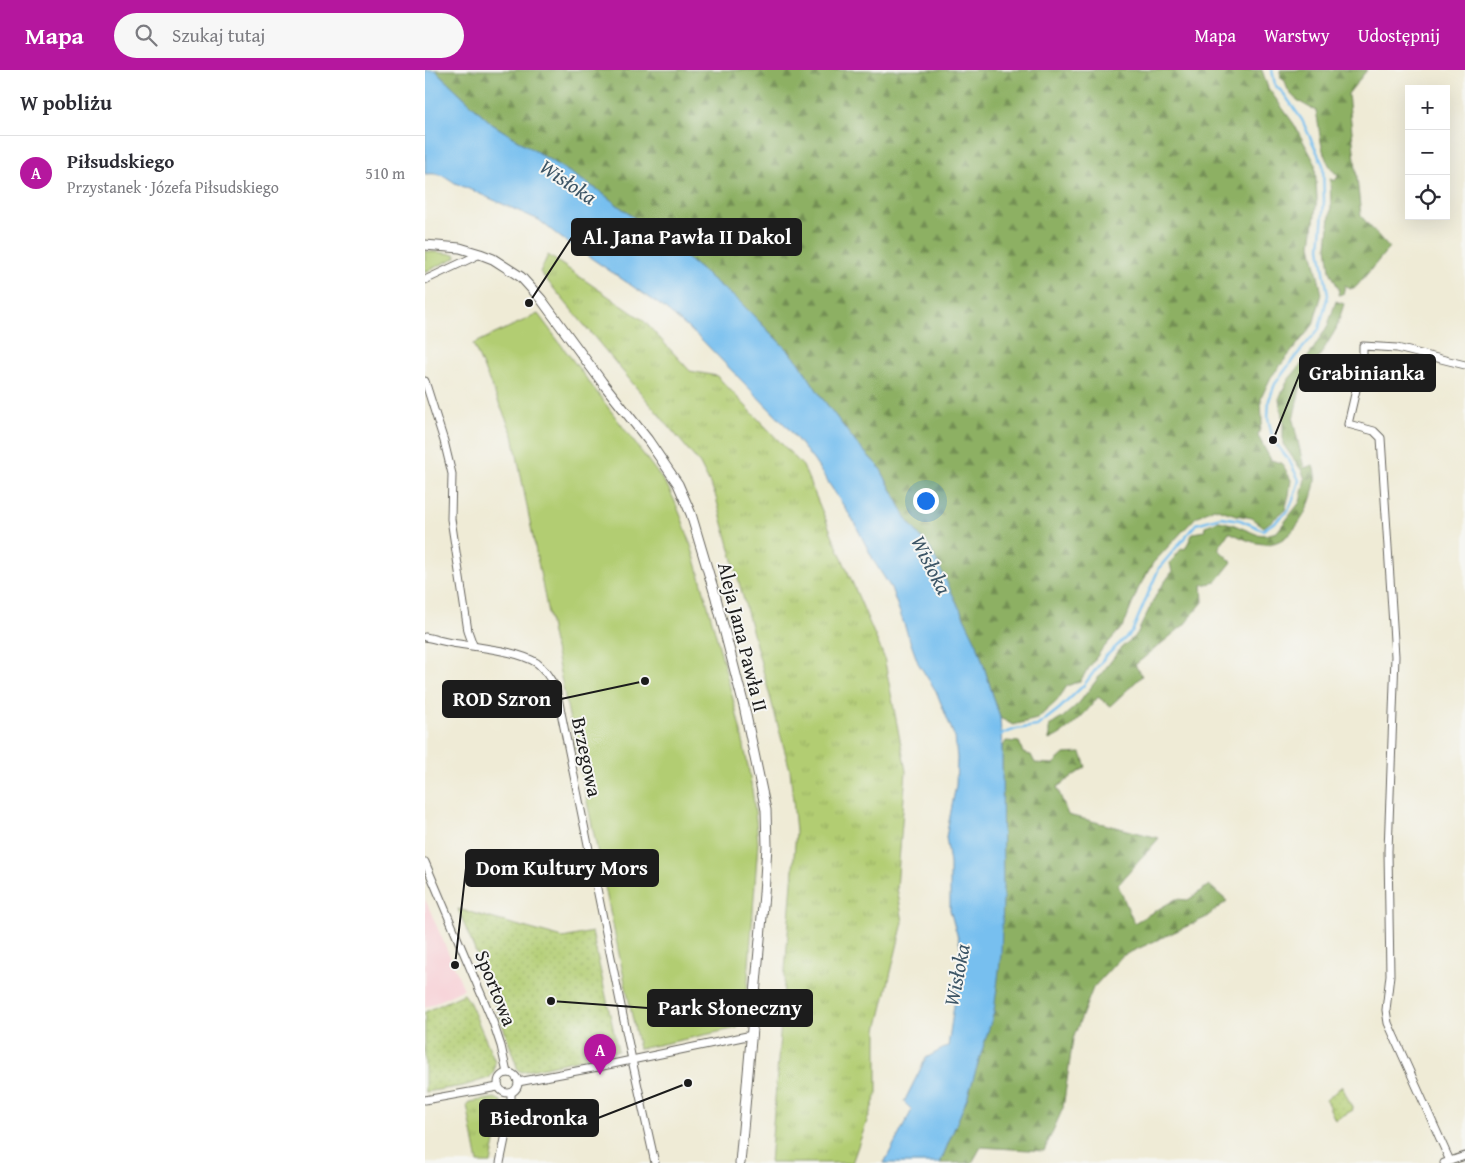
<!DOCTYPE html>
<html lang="pl">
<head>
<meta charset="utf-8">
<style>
	body { margin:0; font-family:"Gentium Book Plus",serif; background:#f7f7f7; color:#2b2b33 }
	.controls { position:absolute; right:15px; top:15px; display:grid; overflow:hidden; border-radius:0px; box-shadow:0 5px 20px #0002 }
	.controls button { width:45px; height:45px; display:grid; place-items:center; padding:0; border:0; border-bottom:1px solid #e1e1e2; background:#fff; color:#2b2b33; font:25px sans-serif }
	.you { position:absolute; left:500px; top:430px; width:18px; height:18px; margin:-12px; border:4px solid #fff; border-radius:50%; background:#1a73e8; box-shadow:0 0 0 8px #1a73e833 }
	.badge { display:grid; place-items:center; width:32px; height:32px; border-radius:50%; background:#b5179e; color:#fff; font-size:16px; font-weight:700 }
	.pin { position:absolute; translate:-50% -41px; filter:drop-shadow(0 1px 2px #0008) }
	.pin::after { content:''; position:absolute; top:26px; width:18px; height:15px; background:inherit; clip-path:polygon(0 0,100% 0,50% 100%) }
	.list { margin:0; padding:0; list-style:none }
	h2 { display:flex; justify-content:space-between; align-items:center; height:65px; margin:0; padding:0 20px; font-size:21px }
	h2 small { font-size:16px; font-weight:400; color:#7c7c81 }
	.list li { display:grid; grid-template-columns:32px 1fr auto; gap:15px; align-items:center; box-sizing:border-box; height:75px; padding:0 20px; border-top:1px solid #e1e1e2 }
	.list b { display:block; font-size:19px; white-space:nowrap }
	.list p { margin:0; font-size:16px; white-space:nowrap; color:#7c7c81 }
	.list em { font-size:16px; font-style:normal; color:#7c7c81 }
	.icon { flex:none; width:28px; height:28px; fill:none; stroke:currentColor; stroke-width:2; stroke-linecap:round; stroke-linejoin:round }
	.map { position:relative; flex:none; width:1040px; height:1093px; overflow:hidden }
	header { display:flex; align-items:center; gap:30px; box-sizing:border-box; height:70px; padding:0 25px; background:#b5179e; color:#fff }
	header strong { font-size:24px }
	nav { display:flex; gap:28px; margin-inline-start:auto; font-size:18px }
	.search { width:350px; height:45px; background:#f7f7f7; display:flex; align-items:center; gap:12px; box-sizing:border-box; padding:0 18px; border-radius:28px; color:#7c7c81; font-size:19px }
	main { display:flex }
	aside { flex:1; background:#fff }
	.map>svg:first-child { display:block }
</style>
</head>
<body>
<header>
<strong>Mapa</strong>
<div class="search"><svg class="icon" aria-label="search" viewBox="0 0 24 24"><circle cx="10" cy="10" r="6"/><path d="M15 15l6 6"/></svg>Szukaj tutaj</div>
<nav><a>Mapa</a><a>Warstwy</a><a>Udostępnij</a></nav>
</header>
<main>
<aside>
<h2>W pobliżu<small></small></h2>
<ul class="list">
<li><span class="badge">A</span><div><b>Piłsudskiego</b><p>Przystanek · Józefa Piłsudskiego</p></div><em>510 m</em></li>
</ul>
</aside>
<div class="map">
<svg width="1040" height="1093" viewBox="0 0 1040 1093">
	<defs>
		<pattern id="grass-tufts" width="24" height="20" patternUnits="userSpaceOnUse" patternTransform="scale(1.25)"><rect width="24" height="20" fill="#b2cd72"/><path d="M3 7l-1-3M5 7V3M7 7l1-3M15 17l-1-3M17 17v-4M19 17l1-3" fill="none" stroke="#98af62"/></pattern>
		<pattern id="forest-firs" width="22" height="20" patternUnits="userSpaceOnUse" patternTransform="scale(1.25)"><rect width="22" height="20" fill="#8db064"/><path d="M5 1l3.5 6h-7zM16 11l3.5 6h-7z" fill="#728e52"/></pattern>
		<pattern id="park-dots" width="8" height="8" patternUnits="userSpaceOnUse" patternTransform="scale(1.25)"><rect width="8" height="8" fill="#b2cd72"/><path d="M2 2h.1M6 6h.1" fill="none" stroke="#98af62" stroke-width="1.8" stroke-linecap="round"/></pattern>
	</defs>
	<rect width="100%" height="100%" fill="#f6f6f2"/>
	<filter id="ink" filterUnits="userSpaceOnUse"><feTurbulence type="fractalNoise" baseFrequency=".02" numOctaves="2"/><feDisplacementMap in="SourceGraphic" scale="10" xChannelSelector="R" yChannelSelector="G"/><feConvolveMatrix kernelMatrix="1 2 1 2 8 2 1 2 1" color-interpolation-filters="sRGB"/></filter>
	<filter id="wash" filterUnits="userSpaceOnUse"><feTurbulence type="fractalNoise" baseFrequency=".0096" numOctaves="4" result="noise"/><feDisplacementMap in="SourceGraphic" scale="20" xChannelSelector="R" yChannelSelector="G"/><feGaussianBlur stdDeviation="1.12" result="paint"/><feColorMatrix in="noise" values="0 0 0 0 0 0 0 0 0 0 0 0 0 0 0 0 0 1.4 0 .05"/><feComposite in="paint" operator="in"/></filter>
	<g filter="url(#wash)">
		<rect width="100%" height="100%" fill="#efebd6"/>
		<polygon fill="#f7cfd5" points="0,829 39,919 0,938"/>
		<g fill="url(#grass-tufts)" stroke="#677447">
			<polygon points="0,181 30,184 31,186 30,188 0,202"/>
			<polygon points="123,185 218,250 265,301 292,306 378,396 459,587 481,701 472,818 478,852 452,960 452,1023 427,1093 345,1093 371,761 365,700 290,424 275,394 115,202"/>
			<polygon points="70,1028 76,1031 77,1037 66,1093 53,1093 42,1035 44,1032"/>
		</g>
		<g fill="url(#forest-firs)" stroke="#546640">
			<polygon points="10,0 837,0 843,18 869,54 890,93 892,129 886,175 897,224 888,255 846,307 836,328 837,351 833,366 846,390 857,393 866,410 864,425 860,440 839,457 827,448 811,445 789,438 771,447 728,493 713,519 699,555 675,582 655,611 642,616 632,631 612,649 588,655 575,648 552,575 505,478 484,453 455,398 431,373 397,328 373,291 314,231 260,187 173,120 67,54"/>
			<path d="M 855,0 L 942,0 L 923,24 L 936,146 L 964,178 L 931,217 L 925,219 L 920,215 L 918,224 L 913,225 L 914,220 L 905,201 L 902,176 L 906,136 L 905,109 L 910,111 L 913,106 C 894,88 896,64 891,41 C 877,33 863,28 860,11 L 856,8 Z"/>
			<path d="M 911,231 L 919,234 L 911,259 L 875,319 L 868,350 L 879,398 L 888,395 C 889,400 891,406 890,411 C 887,435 869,474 841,474 C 828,474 815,467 804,462 L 793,479 L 807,492 L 791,512 L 777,515 L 778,532 L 759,555 L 710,595 L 717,606 L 685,636 L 673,627 C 660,644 644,662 624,670 L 624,656 L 637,648 L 654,633 L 696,578 L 712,564 L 733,521 L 747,502 L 745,493 L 757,478 L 760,479 L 768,463 L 779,461 L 780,456 L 794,451 L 807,454 L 831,464 L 840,465 L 852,462 L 875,432 L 880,409 L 877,401 L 858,374 L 858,351 L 854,329 L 863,310 L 886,283 L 903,255 Z"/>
			<polygon points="581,671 594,672 598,683 606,685 610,693 628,694 639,684 656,683 661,697 632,717 643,745 734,768 693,815 709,853 751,829 763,830 784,815 802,831 780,848 697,886 668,918 648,969 638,1038 619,1081 556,1077 547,1093 515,1093 543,1026 577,753 577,678"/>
		</g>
		<g fill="url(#park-dots)" stroke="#677447">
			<polygon points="33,839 138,868 167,862 193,981 97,1002 93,1000 64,915"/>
			<polygon points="39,924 44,931 70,991 69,1002 64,1008 38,1016 0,1022 0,942"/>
			<polygon points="917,1016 928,1040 910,1050 901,1030"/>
		</g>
		<path fill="#b2cd72" stroke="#677447" d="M 113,244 L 243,417 C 263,456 274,504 286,547 C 306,620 328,696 333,773 L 320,950 L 312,958 L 214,979 L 130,579 L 88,365 L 48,274 Z"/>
		<path fill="#77bfef" stroke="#4a6e86" d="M 0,0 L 10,0 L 67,54 L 173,120 L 260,187 L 314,231 L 373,291 L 397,328 L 431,373 L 455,398 L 484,453 L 505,478 L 552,574 L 575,648 L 577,678 L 578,829 L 576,884 L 569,942 L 543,1026 L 515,1093 L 459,1093 L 487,1040 L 479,1032 L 501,988 L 523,976 L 537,882 L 525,840 L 525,794 L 521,767 L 531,715 L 532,688 L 530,668 L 511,621 L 493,593 L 466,518 L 450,493 L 428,450 L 389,391 L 363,358 L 276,269 L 238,237 L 135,167 L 114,150 L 30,113 C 19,105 13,103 0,104 Z"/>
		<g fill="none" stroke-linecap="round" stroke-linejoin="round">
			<path stroke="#77bfef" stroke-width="2.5" d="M 575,665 L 591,659 L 612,656 L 634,639 L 659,615 L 680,587 L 707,562 L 734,498 L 771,454 L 796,447 L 815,450 L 838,460 C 864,443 866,441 874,410 L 864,390 L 848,370 L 843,348 L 844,330 L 850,314 L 870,287 L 894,259 L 903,225 L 895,178 L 899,131 L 898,95 L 877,50 L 859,24 L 850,15 L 847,0"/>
		</g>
	</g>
	<g filter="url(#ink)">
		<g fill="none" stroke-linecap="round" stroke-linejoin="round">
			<defs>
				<g id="minor">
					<polyline points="0,210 55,184"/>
					<polyline points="0,311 19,371 27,404 26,449 43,561 48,575"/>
					<path d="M 0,567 C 11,569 22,573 34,574 C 56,578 93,581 112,593 C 120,599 125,609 131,618 L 207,990 L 230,1093"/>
					<polyline points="0,792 68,952 76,976 82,1003"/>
					<circle cx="83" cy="1013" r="10"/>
					<polyline points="93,1012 173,997 327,965"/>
					<polyline points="0,1030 73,1017"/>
					<polyline points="1025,1091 963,953 961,940 965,905 963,781 970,586 956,368 949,361 923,354 938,290 938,276 972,278 1040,295"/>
					<polyline points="75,1093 86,1040 86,1023"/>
					<polyline points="1019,1093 1040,1086"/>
				</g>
				<polyline id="tertiary" points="0,175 35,178 55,184 68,189 96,207 116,229 177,312 223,370 253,414 266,444 291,528 319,636 341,740 342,776 339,824 315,1093"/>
			</defs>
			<use href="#minor" stroke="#66645d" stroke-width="9"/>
			<use href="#tertiary" stroke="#66645d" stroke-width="11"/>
			<use href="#minor" stroke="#fff" stroke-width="7"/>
			<use href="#tertiary" stroke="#fff" stroke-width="9"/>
		</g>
	</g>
	<g text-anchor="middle" stroke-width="4" stroke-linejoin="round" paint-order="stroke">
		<g font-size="20" fill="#1c1c1c" stroke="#f6f6f2">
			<text transform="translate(318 567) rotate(76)" y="7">Aleja Jana Pawła II</text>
			<text transform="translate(162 687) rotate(78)" y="7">Brzegowa</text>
			<text transform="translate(71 918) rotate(68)" y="7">Sportowa</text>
		</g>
		<g font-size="21" font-style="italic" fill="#3c5566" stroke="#f6f6f2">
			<text transform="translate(143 112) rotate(34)" y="7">Wisłoka</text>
			<text transform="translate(506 495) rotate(63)" y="7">Wisłoka</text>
			<text transform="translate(532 905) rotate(-79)" y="7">Wisłoka</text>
		</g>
	</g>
	<path fill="none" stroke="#1c1c1c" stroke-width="2" d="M104 233L147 167M848 370L875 303M220 611L136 629M30 895L41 798M126 931L223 938M263 1013L173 1048"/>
	<g fill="#1c1c1c" stroke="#f6f6f2" stroke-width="2">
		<circle cx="104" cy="233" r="5"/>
		<circle cx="848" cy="370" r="5"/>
		<circle cx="220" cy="611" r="5"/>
		<circle cx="30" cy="895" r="5"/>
		<circle cx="126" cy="931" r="5"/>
		<circle cx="263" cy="1013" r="5"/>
	</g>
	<g fill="#1c1c1c" stroke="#1c1c1c" stroke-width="2">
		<rect x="147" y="149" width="229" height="36" rx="5"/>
		<rect x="875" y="285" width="135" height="36" rx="5"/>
		<rect x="18" y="611" width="118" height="36" rx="5"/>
		<rect x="41" y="780" width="192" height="36" rx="5"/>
		<rect x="223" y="920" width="164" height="36" rx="5"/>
		<rect x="55" y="1030" width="118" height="36" rx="5"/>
	</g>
	<g font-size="21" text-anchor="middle" font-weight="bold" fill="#fff">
		<text x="262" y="174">Al. Jana Pawła II Dakol</text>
		<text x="942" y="310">Grabinianka</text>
		<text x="77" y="636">ROD Szron</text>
		<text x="137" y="805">Dom Kultury Mors</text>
		<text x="305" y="945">Park Słoneczny</text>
		<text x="114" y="1055">Biedronka</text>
	</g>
</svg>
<div class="controls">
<button>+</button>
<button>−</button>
<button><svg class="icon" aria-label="locate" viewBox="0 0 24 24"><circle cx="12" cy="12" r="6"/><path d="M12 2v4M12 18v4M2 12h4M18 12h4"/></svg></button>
</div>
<div class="you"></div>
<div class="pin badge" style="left:175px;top:1005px">A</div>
</div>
</main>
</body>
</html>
